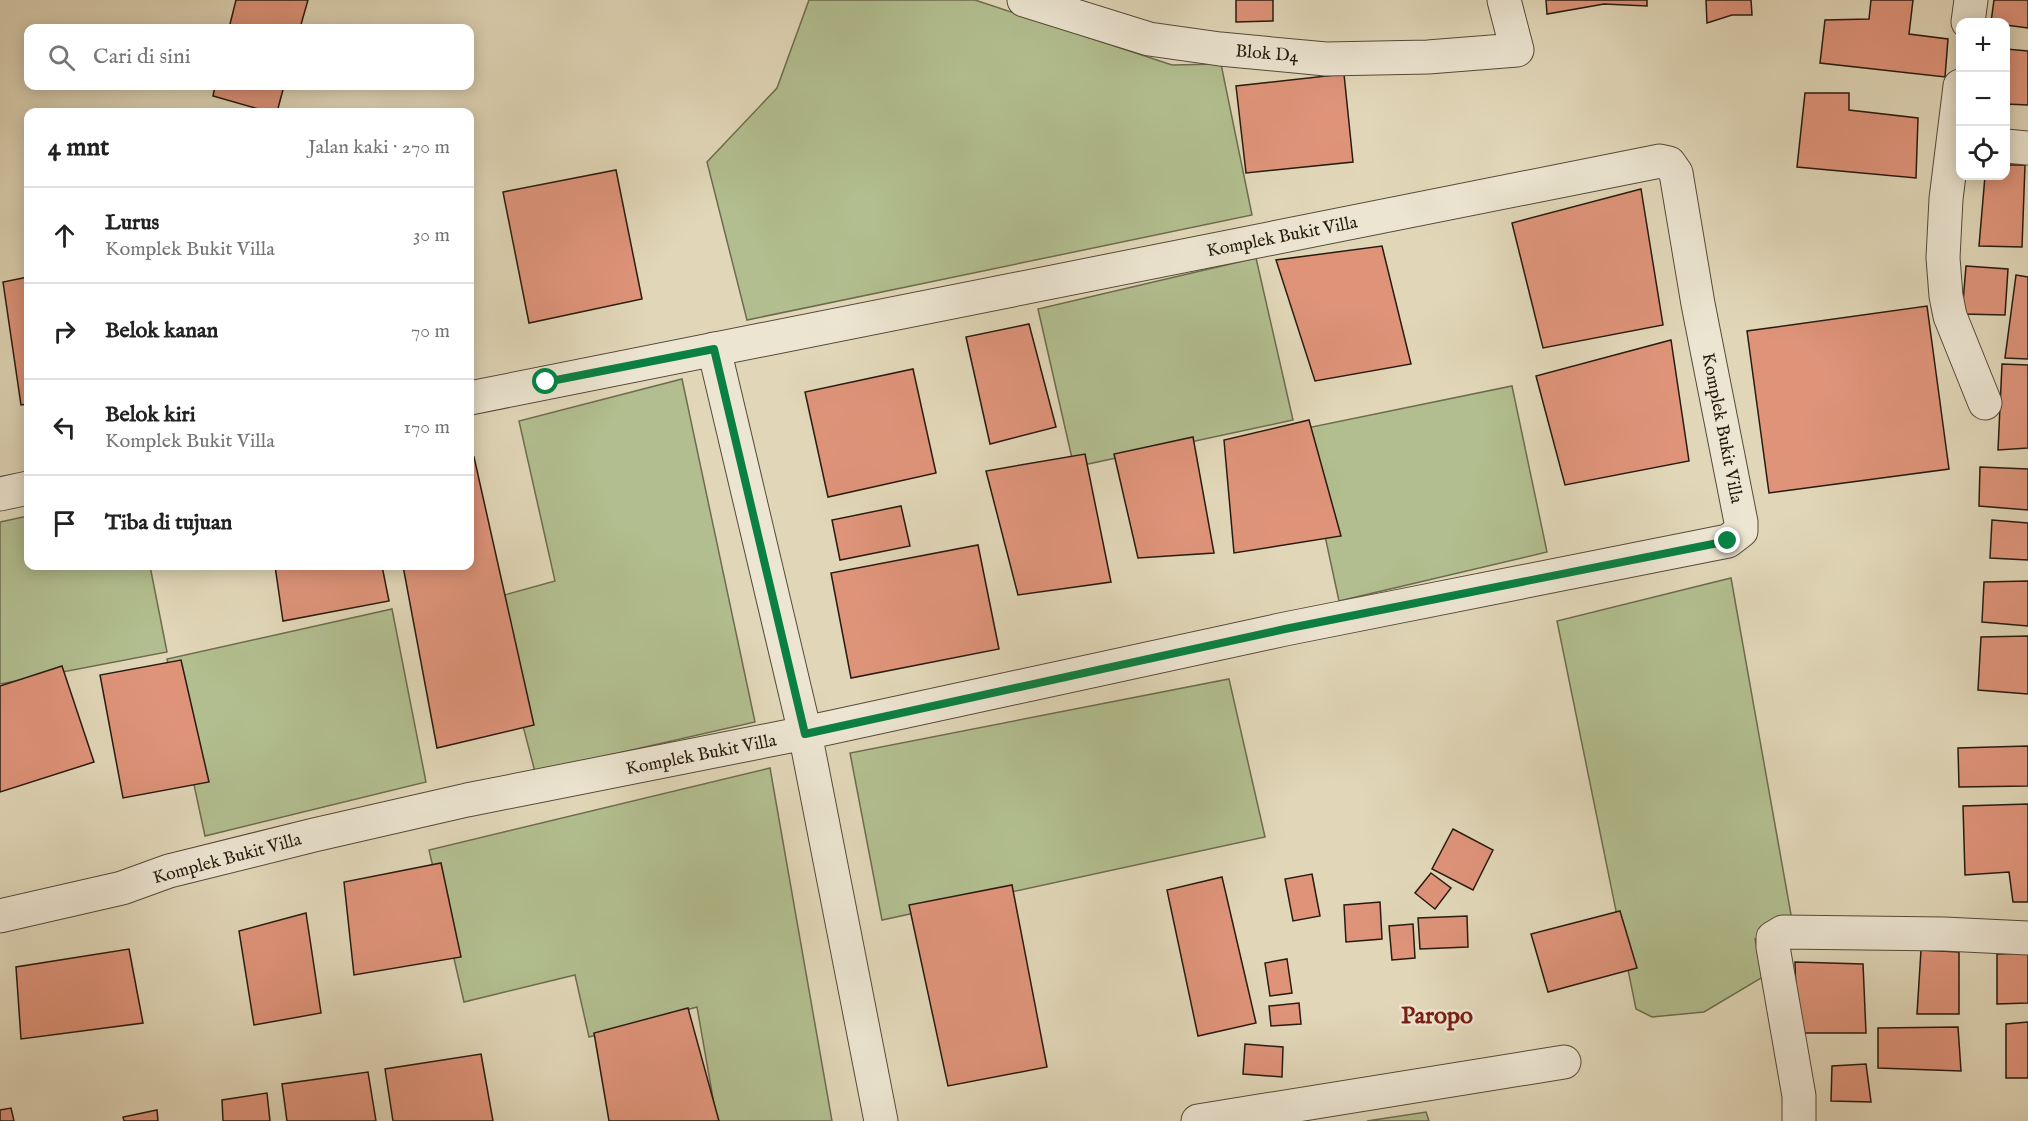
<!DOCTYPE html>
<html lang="id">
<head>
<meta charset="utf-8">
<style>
	body { margin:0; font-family:"IM FELL English",serif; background:#f6f6f6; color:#222 }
	.controls { position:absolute; right:18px; top:18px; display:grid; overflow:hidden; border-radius:12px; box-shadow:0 3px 15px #0003 }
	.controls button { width:54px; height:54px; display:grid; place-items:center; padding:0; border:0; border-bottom:2px solid #e0e0e0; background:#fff; color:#222; font:30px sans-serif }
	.stop { position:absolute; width:18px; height:18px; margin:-14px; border:4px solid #0b8043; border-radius:50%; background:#fff }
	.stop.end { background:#0b8043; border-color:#fff; box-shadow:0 2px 6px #0008 }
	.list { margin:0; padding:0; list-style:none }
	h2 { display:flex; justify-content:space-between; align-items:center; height:78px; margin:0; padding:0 24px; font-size:26px }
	h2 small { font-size:20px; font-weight:400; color:#767676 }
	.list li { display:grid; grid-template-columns:39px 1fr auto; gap:18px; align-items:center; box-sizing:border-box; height:96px; padding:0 24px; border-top:2px solid #e0e0e0 }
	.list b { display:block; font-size:22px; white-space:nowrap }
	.list p { margin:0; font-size:20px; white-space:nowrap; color:#767676 }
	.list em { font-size:20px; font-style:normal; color:#767676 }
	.icon { flex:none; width:33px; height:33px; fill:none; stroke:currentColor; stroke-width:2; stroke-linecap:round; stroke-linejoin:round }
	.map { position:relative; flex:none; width:2028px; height:1121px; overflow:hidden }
	.search { position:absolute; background:#fff; box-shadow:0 3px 15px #0003; left:24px; top:24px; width:450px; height:66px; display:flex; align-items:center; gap:15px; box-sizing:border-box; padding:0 21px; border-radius:12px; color:#767676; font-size:22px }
	.panel { position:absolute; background:#fff; box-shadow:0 3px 15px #0003; left:24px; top:108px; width:450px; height:462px; border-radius:12px }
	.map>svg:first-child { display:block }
</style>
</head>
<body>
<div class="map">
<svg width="2028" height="1121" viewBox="0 0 2028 1121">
	<rect width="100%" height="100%" fill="#e1d7b8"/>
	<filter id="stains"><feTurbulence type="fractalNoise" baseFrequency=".00333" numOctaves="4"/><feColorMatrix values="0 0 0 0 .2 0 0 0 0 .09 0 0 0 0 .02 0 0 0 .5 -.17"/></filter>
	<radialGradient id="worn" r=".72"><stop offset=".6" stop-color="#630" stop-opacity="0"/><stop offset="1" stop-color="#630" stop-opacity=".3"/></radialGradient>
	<g fill="#b2be8f" stroke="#6d6c4f" stroke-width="1.5">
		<polygon points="809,0 975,0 1172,65 1221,64 1252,215 747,320 707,162 777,88"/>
		<polygon points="1256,258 1293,420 1074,467 1038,309"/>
		<polygon points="682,379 755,722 535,772 490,599 555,581 519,421"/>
		<polygon points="1512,386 1547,552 1339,601 1302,429"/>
		<polygon points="28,516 28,566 150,566 167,652 0,684 0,522"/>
		<polygon points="1731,578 1795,937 1755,939 1763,977 1704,1012 1652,1017 1636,1009 1557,621"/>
		<polygon points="392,609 426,782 205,836 167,659"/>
		<polygon points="1229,679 1265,837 882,920 850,753"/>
		<polygon points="770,768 832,1121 717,1121 697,1007 589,1037 575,975 464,1002 429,850"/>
		<polygon points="1426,1112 1429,1121 1367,1121"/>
	</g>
	<g fill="#df947a" stroke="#281b0f" stroke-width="1.5">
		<polygon points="236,0 308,0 300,28 229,28"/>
		<polygon points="1236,0 1273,0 1273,21 1236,22"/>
		<polygon points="1546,0 1647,0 1647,6 1604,4 1547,14"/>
		<polygon points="1706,0 1751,0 1752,15 1732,15 1707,23"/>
		<polygon points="1871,0 1913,0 1909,34 1948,39 1945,77 1820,63 1825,20 1869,19"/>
		<polygon points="1994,0 2028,0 2028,28 2006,25 2006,22 1991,22"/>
		<polygon points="2006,49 2028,51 2028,105 2006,104"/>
		<polygon points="1344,74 1353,162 1246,173 1236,86"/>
		<polygon points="215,86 284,86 277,112 269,112 213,96"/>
		<polygon points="1805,93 1849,93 1849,110 1918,118 1916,178 1797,167"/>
		<polygon points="2006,165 2025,165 2022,247 1979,246 1985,176 2006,176"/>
		<polygon points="616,170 642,299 529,323 503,192"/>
		<polygon points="1641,189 1663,325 1543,348 1512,223"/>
		<polygon points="1382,246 1411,364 1315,381 1276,260"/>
		<polygon points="1966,266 2008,269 2005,315 1962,314"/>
		<polygon points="2016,275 2028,277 2028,359 2005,358"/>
		<polygon points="28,277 28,404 21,405 3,282"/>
		<polygon points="1927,306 1949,469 1769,493 1747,331"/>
		<polygon points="1029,324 1056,427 990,444 966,337"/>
		<polygon points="1671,340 1689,461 1565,485 1536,376"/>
		<polygon points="2002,364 2028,365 2028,448 1998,450"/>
		<polygon points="913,369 936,473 828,497 805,392"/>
		<polygon points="1309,420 1341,536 1234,553 1224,440"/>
		<polygon points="1193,437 1214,553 1138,558 1114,454"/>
		<polygon points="1085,454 1111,582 1018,595 986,471"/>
		<polygon points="474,457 534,725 437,748 403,566 470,566 470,458"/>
		<polygon points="1980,467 2028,469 2028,510 1979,506"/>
		<polygon points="901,506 910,546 840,560 832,520"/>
		<polygon points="1992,520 2028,523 2028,560 1990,558"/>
		<polygon points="978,545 999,649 851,678 831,573"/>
		<polygon points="275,566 382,566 389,601 283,621"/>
		<polygon points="2028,581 2028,626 1982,622 1984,582"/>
		<polygon points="2028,636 2028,694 1978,690 1981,637"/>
		<polygon points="181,660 209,782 123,798 100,675"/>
		<polygon points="62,666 94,762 0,792 0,686"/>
		<polygon points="2028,746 2028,786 1959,787 1958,748"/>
		<polygon points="2028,804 2028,902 2013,902 2009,872 1965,875 1963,806"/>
		<polygon points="1453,829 1493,850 1473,890 1432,869"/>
		<polygon points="441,863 461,957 354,975 344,882"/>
		<polygon points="1431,873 1451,888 1435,909 1415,893"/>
		<polygon points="1312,874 1320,916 1293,921 1285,879"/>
		<polygon points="1222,877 1256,1023 1198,1036 1167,890"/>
		<polygon points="1012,885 1047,1067 948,1086 909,905"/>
		<polygon points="1380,902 1382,939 1346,942 1344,905"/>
		<polygon points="1620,911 1637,968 1548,992 1531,934"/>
		<polygon points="306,913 321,1013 254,1025 239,931"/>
		<polygon points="1467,916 1468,947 1420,949 1418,918"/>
		<polygon points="1413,924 1415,958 1392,960 1389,926"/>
		<polygon points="129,949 143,1023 21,1039 16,967"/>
		<polygon points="1921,950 1959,952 1959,1014 1917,1014"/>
		<polygon points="2028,953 2028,1003 1997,1004 1997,954"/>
		<polygon points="1287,959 1292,993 1270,996 1265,963"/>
		<polygon points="1795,962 1863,964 1866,1033 1797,1033"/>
		<polygon points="1299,1003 1301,1024 1271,1026 1269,1006"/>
		<polygon points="688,1008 719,1121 609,1121 594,1033"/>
		<polygon points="2028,1022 2028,1078 2006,1078 2006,1024"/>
		<polygon points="1958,1027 1961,1071 1878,1068 1878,1028"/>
		<polygon points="1245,1044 1283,1047 1282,1077 1243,1074"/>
		<polygon points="481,1054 493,1121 393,1121 385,1069"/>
		<polygon points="1866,1064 1871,1102 1831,1101 1832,1066"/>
		<polygon points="368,1072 376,1121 287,1121 282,1084"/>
		<polygon points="267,1093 270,1121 223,1121 222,1100"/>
		<polygon points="11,1108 14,1121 0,1121 0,1110"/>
		<polygon points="157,1110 158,1121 124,1121 123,1117"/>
	</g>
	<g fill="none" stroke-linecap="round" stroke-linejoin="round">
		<defs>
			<g id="minor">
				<polyline points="1024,0 1149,39 1220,49 1326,59 1428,57 1517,50 1504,0"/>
				<polyline points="1968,22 1971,0"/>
				<polyline points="1960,86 1946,199 1943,258 1946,296 1950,316 1985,403"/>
				<polyline points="2006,146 2028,148"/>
				<polyline points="714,349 805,733 881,1121"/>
				<polyline points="0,494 28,488"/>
				<polyline points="0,916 122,888 169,871 314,835 467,800 805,733 1285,629 1728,541 1741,531 1741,522 1698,304 1676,173 1669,163 1660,161 470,398"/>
				<polyline points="1198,1121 1564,1062"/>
				<polyline points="1799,1121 1799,1096 1773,947 1773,938 1783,932 1944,934 2028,938"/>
			</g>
		</defs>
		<use href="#minor" stroke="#564a39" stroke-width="35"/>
		<use href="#minor" stroke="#ece5d1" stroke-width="33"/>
	</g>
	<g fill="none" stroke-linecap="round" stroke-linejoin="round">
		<polyline stroke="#0b8043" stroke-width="8" points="546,382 714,349 805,734 1285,629 1728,541"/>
	</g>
	<g text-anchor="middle" stroke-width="5" stroke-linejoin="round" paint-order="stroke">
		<g font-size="18" fill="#281b0f" stroke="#ece5d1">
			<text transform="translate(1267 53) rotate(5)" y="6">Blok D4</text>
			<text transform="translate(1282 236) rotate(-11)" y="6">Komplek Bukit Villa</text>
			<text transform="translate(1723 428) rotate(79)" y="6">Komplek Bukit Villa</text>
			<text transform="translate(701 754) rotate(-11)" y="6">Komplek Bukit Villa</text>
			<text transform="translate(227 858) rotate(-15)" y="6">Komplek Bukit Villa</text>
		</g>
		<g font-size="24" font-weight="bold" fill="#7a1f14" stroke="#ece5d1">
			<text x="1437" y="1023">Paropo</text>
		</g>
	</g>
	<rect width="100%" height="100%" filter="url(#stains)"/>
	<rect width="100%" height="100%" fill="url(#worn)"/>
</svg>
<div class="controls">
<button>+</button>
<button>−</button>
<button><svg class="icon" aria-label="locate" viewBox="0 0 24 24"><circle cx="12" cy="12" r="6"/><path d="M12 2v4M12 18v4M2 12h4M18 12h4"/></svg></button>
</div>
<div class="stop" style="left:546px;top:382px"></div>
<div class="stop end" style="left:1728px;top:541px"></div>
<div class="search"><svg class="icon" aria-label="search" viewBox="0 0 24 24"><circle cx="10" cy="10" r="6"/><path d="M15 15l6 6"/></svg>Cari di sini</div>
<section class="panel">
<h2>4 mnt<small>Jalan kaki · 270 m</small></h2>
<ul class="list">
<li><svg class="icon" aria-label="ahead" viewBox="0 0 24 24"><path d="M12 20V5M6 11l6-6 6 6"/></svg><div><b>Lurus</b><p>Komplek Bukit Villa</p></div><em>30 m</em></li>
<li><svg class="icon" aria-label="right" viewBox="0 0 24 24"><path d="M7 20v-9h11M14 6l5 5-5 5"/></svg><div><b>Belok kanan</b></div><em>70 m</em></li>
<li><svg class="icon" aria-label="left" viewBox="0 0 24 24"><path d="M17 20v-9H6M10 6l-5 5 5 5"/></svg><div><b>Belok kiri</b><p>Komplek Bukit Villa</p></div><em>170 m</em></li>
<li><svg class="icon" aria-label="arrive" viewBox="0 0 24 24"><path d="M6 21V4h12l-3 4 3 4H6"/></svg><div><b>Tiba di tujuan</b></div></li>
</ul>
</section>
</div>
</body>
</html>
